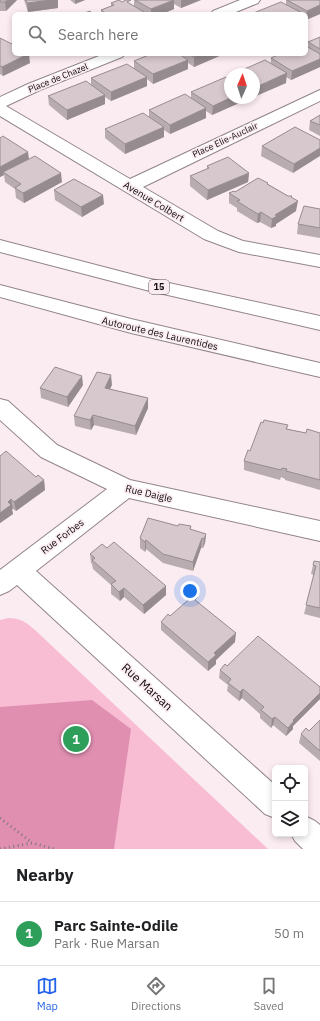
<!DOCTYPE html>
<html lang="en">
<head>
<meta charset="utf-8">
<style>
	body { margin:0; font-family:"IBM Plex Sans",sans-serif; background:#f6f6f6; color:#202124 }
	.controls { position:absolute; right:12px; bottom:12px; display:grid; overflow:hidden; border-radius:6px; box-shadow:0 2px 6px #0003 }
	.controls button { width:36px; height:36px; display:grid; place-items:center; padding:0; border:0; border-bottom:1px solid #e0e0e0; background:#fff; color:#202124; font:20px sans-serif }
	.compass { position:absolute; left:224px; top:68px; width:36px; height:36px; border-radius:50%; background:#fff; box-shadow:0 2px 6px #0003; rotate:3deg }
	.you { position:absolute; left:190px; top:591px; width:14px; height:14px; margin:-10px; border:3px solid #fff; border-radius:50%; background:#1a73e8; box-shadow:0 0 0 6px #1a73e833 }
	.badge { display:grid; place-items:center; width:26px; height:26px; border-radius:50%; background:#2563eb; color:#fff; font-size:13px; font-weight:700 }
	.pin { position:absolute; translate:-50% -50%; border:2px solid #fff; box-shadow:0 1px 4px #0006 }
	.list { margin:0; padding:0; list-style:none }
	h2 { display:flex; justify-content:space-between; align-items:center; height:52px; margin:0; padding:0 16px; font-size:17px }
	h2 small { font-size:13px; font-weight:400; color:#757577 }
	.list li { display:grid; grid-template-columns:26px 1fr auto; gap:12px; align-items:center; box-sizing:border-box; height:64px; padding:0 16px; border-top:1px solid #e0e0e0 }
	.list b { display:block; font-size:15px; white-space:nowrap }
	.list p { margin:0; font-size:13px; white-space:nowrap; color:#757577 }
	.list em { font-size:13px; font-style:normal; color:#757577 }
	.icon { flex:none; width:22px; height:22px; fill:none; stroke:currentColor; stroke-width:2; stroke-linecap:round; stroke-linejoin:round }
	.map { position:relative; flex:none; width:320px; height:849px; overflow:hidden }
	.search { position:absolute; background:#fff; box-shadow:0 2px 6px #0003; left:12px; right:12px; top:12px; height:44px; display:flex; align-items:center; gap:10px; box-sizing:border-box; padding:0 14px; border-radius:6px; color:#757577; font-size:15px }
	.sheet { height:116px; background:#fff }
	nav { display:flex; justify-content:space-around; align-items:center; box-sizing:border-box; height:56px; border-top:1px solid #e0e0e0; background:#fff; font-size:11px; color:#757577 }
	nav a { display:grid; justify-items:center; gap:2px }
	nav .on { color:#2563eb }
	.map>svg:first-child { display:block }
</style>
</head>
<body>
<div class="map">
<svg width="320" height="849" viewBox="0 0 320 849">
	<rect width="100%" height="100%" fill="#fbecf2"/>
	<path fill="#f8bcd3" d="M 8,618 C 20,618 26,622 35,630 L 268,849 L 0,849 L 0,620 Z"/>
	<polygon fill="#e08fb0" points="92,700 131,729 114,849 0,849 0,707"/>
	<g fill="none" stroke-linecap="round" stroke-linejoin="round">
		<defs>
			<g id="street">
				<polygon points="240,0 260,0 258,3 231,14 211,14 213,11"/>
				<polygon points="104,54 125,54 122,57 40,90 6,106 130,179 320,90 320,101 143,187 218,231 243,241 320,255 320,267 239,252 204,239 0,116 0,97 28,84"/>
				<polygon points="0,399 8,401 57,445 130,480 320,521 320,541 129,498 36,571 275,785 275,818 265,814 17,585 9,591 0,595 0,570 107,489 41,457 0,420"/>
				<polygon points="305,816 315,821 320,825 320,849 303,849 295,841 291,834 305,834"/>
			</g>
			<g id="highway">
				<polygon points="0,240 146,278 320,316 320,330 146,290 0,252"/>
				<polygon points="0,285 131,319 320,363 320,377 131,333 0,297"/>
			</g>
		</defs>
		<use href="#street" stroke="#928589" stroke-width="2"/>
		<use href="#highway" stroke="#928589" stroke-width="2"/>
		<g stroke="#80767a" stroke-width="3" stroke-dasharray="1 3.5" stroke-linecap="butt">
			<polyline points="0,818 31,842"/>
			<polyline points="0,849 32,843 55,849"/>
		</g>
		<use href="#street" fill="#fff" fill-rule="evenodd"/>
		<use href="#highway" fill="#fff" fill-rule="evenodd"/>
	</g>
	<g fill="#b9acb0">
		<polygon points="0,0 17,0 6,11 0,11"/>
		<polygon points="24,0 58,0 58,8 28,12"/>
		<polygon points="70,0 85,0 75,4"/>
		<polygon points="134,0 201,0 181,8 174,4 174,9 162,14 101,14 101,10 111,6 111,3 122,2 131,4 134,6"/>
		<polygon points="286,0 320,0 320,14 306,20 306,14 251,14 286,4"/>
		<polygon points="320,37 320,67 291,80 286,77 286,83 269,90 271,58 307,47 308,42"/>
		<polygon points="0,38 30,63 3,76 0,74"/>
		<polygon points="151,54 224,54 194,67 188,63 188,69 153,84 147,79 147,86 111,101 105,97 105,104 67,120 49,105 48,96 91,85 91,78 134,68 134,61"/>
		<polygon points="191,92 230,98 246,98 246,100 212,115 206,111 206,118 170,134 164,130 164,137 125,154 105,138 105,129 149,117 149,110 191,98"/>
		<polygon points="320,115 320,136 309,130 310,121"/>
		<polygon points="0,138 28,152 29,159 62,182 24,203 16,198 15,189 5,182 4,175 0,177"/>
		<polygon points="320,140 293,173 261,156 262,146"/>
		<polygon points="207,166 249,173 248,182 207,200 190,186 190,176 207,169"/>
		<polygon points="268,183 268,184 288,196 292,196 292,198 296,211 276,224 276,226 271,228 260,222 257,223 237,211 237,208 229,203 229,193"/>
		<polygon points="54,190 104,204 82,217 55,200"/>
		<polygon points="320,209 320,238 297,234 298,224"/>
		<polygon points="83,385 68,407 41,398 40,388"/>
		<polygon points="112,385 110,389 148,398 148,408 136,435 94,425 91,430 75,426 74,416"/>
		<polygon points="263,423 288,425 287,429 306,433 320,433 320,490 285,480 285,479 281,477 280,480 244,470 244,461 250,451"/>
		<polygon points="0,456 36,477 44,480 45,490 16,511 13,509 12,509 13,514 0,523"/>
		<polygon points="178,526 191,526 191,530 206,534 205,543 203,548 201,548 193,571 163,563 146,549 145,552 140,548 140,538"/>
		<polygon points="107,548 166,586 166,595 144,614 124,597 120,601 111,594 111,585 93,569 92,564 91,563 90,554"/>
		<polygon points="320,562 320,618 304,614 314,575 311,574 313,565"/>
		<polygon points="197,601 235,642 216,660 216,664 208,671 161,630 161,622"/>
		<polygon points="227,666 320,687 320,699 293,726 293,729 286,736 273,725 271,728 260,718 260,714 242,698 239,701 227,691 228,685 219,678 220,670"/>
		<polygon points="320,720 320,761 299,743 301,734 309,731"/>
	</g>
	<g fill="#968c90">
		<polygon points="8,0 17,0 6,11 5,2"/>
		<polygon points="51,0 58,0 58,8 28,12 27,3"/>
		<polygon points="75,0 85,0 75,4"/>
		<polygon points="174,0 174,9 162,14 151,14 151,9"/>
		<polygon points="181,0 201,0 181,8"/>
		<polygon points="320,5 320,14 306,20 307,11"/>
		<polygon points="28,54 29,54 30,63 3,76 2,67"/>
		<polygon points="202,54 224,54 194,67 194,57"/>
		<polygon points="320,59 320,67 291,80 292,71"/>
		<polygon points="188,60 188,69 153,84 153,74"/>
		<polygon points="287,73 286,83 254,97 254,88"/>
		<polygon points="147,77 147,86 111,101 111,92"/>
		<polygon points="105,95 105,104 67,120 67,110"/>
		<polygon points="230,98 246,98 246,100 212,115 213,106"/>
		<polygon points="206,108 206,118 170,134 170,125"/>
		<polygon points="164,127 164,137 125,154 125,144"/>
		<polygon points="320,148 320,156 293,173 294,164"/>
		<polygon points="28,152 29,162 3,172 4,175 0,177 0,167"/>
		<polygon points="61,173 62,182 24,203 23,193"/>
		<polygon points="249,173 248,182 207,200 208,190"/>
		<polygon points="103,195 104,204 82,217 81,207"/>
		<polygon points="292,196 291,205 298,201 296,211 276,224 276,226 271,228 272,219"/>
		<polygon points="261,212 260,222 257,223 258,214"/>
		<polygon points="111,375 112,385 105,398 105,388"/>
		<polygon points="82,376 83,385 68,407 67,397"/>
		<polygon points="148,398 148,408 136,435 135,426"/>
		<polygon points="93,415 94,425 91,430 90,420"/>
		<polygon points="44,480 45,490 16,511 14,502"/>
		<polygon points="11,499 13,509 12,509 13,514 0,523 0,513 8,502"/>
		<polygon points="206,534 205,543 203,548 204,539"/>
		<polygon points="202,538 201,548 193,571 193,562"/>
		<polygon points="146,540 146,549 145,552 145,542"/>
		<polygon points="166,586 166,595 144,614 143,605"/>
		<polygon points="124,588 124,597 120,601 119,592"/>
		<polygon points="236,633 235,642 216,660 216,664 208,671 208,662 214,653"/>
		<polygon points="243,689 242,698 239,701 240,692"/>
		<polygon points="320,693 320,699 293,726 293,729 286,736 288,728 293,720"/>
		<polygon points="275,717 273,725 271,728 272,719"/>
	</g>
	<g fill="#d7c8cd" stroke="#968c90">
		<polygon points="0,0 8,0 5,2 0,2"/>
		<polygon points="26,0 51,0 27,3"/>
		<polygon points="119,0 122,2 126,0 131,0 127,2 144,12 140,14 107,14 101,10 114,5 111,3"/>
		<polygon points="135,0 174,0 151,9"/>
		<polygon points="287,0 320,0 320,5 307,11"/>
		<polygon points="281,2 302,13 300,14 251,14"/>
		<polygon points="90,11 93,14 96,13 98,14 82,14"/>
		<polygon points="320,37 320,49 308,42"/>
		<polygon points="0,38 14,45 14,54 28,54 2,67 0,66"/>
		<polygon points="306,46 320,54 320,59 292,71 271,58 280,54 306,54"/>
		<polygon points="151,54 179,54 188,60 153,74 134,61"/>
		<polygon points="188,54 202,54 194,57"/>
		<polygon points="265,60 287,73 254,88 254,74 233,74"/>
		<polygon points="127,64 147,77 111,92 91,78"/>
		<polygon points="226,77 230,79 230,98 213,106 191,92"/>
		<polygon points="86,81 105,95 67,110 48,96"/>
		<polygon points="185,94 206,108 170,125 149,110"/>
		<polygon points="143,113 164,127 125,144 105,129"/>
		<polygon points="320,115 320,125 310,121"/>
		<polygon points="295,127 320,140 320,148 294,164 262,146"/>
		<polygon points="3,136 28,152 0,167 0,138"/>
		<polygon points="35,156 61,173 23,193 15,188 21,184 3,172"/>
		<polygon points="228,157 249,173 208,190 190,176 209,168 207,166"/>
		<polygon points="258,178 268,183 267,184 288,196 292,196 291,197 298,201 275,215 277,216 272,219 261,212 258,214 248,208 237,201 240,200 229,193 234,191 235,192"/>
		<polygon points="74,179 103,195 81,207 54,190"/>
		<polygon points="304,206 320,209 320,228 298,224"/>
		<polygon points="55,367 82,376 67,397 40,388"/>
		<polygon points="97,372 111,375 105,388 148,398 135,426 93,415 90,420 74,416"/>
		<polygon points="264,420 288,425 286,429 306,433 307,429 320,433 320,480 286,471 287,469 282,468 281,470 244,461 248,450 250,451 261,422 263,423"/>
		<polygon points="6,451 36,477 38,475 44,480 14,502 11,499 8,502 11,505 0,513 0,456"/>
		<polygon points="148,518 178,526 179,524 191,526 190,529 206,534 204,539 202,538 193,562 163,554 146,540 145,542 140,538"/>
		<polygon points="114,542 166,586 143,605 124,588 119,592 111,584 116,581 92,560 95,558 90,554 102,544 107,548"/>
		<polygon points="314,561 320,562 320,608 306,605 316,566 313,565"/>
		<polygon points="194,595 198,597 195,600 236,633 214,653 216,655 208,662 161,622 168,614 170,616"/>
		<polygon points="258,636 320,687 320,693 293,720 294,721 288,728 275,717 272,719 261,710 264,707 243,689 240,692 228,683 231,679 220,670 225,664 227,666"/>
		<polygon points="320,720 320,751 301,734 306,728 309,731"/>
	</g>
	<g text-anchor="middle" stroke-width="3.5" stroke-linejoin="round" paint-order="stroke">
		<g font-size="9" fill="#100b0d" stroke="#fbecf2">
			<text transform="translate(58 78) rotate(-22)" y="3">Place de Chazel</text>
			<text transform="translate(225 140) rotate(-25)" y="3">Place Elie-Auclair</text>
		</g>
		<rect fill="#fbecf2" stroke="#564e52" stroke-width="1" x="149" y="280" width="20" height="14" rx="3"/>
		<g font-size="9" font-weight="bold" fill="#100b0d">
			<text x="159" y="290">15</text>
		</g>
		<g font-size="10" fill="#100b0d" stroke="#fbecf2">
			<text transform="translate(154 201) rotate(31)" y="4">Avenue Colbert</text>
			<text transform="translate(160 333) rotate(13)" y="4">Autoroute des Laurentides</text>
			<text transform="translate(149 493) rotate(13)" y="4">Rue Daigle</text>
			<text transform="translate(62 536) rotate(-37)" y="4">Rue Forbes</text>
		</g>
		<g font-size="12" fill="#100b0d" stroke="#fbecf2">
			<text transform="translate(147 687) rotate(42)" y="4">Rue Marsan</text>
		</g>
	</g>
</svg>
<div class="controls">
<button><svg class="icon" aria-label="locate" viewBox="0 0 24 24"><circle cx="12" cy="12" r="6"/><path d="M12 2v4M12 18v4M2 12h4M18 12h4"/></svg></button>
<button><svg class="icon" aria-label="layers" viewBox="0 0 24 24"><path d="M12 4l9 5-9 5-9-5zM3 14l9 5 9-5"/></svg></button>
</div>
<svg class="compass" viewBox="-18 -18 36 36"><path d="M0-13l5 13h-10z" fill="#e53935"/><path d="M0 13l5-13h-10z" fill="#757577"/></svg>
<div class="you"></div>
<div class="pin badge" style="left:76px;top:739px;background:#2e9e5b">1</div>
<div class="search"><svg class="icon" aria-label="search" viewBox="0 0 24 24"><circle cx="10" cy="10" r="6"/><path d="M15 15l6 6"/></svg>Search here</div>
</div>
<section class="sheet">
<h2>Nearby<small></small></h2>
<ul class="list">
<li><span class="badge" style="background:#2e9e5b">1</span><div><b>Parc Sainte-Odile</b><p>Park · Rue Marsan</p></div><em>50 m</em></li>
</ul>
</section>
<nav>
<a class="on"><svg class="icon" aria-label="map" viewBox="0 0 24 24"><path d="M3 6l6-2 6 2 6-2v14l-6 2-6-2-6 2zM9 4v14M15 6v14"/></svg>Map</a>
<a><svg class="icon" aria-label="directions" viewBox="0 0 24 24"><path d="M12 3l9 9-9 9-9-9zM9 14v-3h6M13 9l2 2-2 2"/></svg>Directions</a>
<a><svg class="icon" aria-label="saved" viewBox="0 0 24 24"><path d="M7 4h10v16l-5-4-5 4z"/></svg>Saved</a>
</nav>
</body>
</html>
